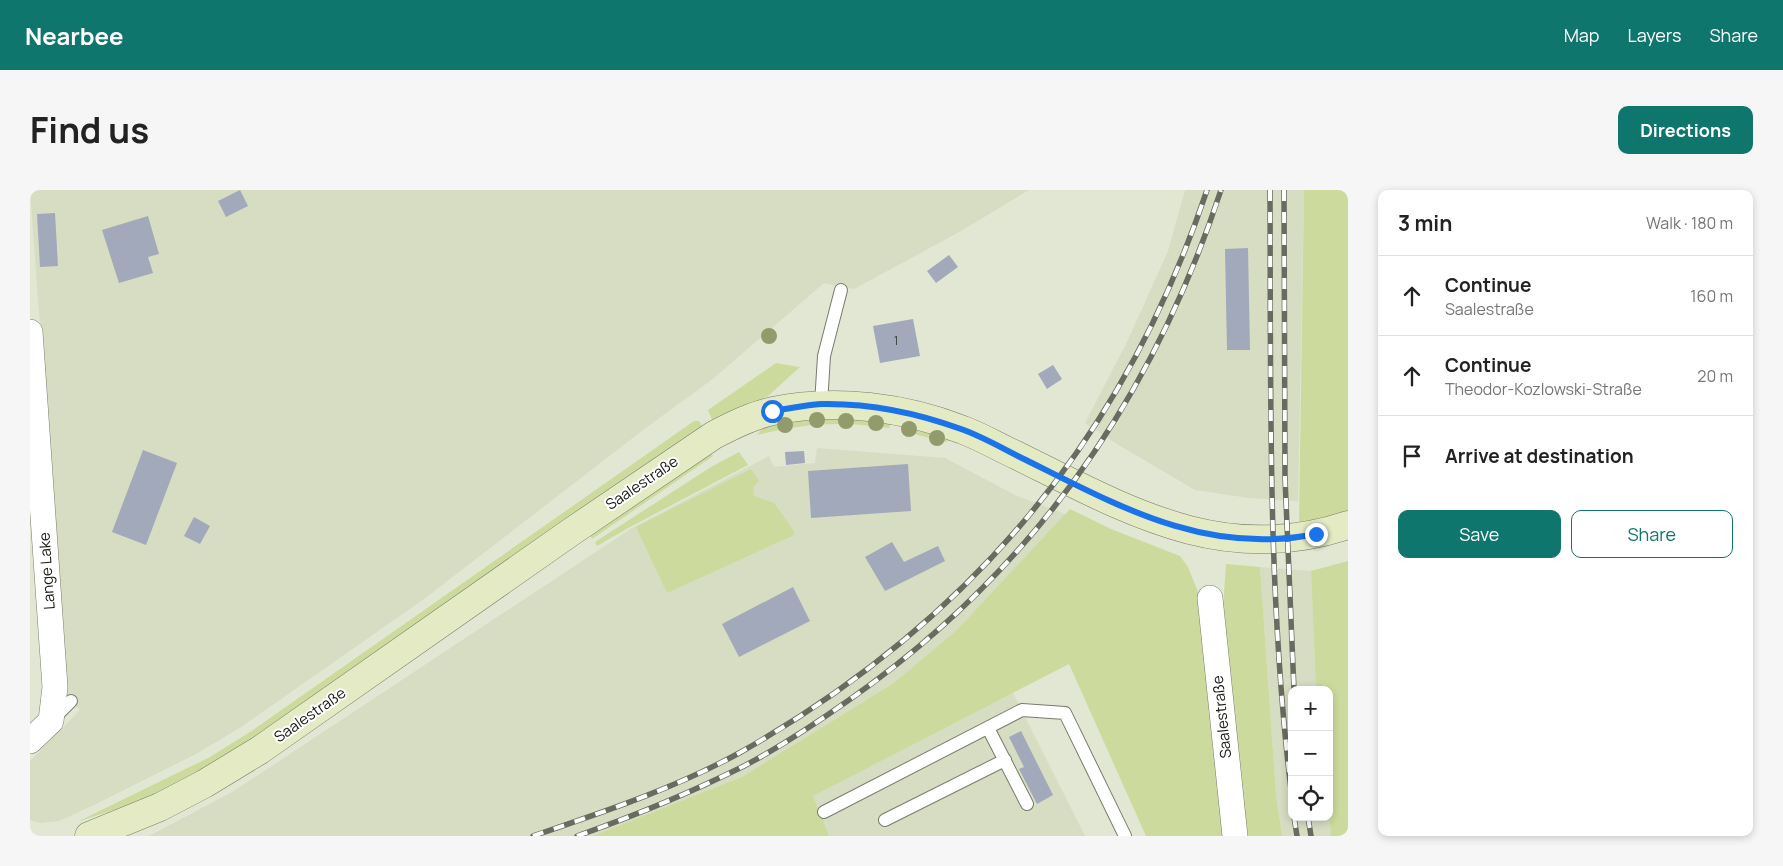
<!DOCTYPE html>
<html lang="en">
<head>
<meta charset="utf-8">
<style>
	body { margin:0; font-family:Manrope,sans-serif; background:#f6f6f6; color:#222 }
	.controls { position:absolute; right:15px; bottom:15px; display:grid; overflow:hidden; border-radius:10px; box-shadow:0 2px 8px #0003 }
	.controls button { width:45px; height:45px; display:grid; place-items:center; padding:0; border:0; border-bottom:1px solid #e0e0e0; background:#fff; color:#222; font:25px sans-serif }
	.stop { position:absolute; width:15px; height:15px; margin:-11px; border:4px solid #1a73e8; border-radius:50%; background:#fff }
	.stop.end { background:#1a73e8; border-color:#fff; box-shadow:0 1px 5px #0008 }
	.list { margin:0; padding:0; list-style:none }
	h2 { display:flex; justify-content:space-between; align-items:center; height:65px; margin:0; padding:0 20px; font-size:21px }
	h2 small { font-size:16px; font-weight:400; color:#767676 }
	.list li { display:grid; grid-template-columns:32px 1fr auto; gap:15px; align-items:center; box-sizing:border-box; height:80px; padding:0 20px; border-top:1px solid #e0e0e0 }
	.list b { display:block; font-size:19px; white-space:nowrap }
	.list p { margin:0; font-size:16px; white-space:nowrap; color:#767676 }
	.list em { font-size:16px; font-style:normal; color:#767676 }
	.actions { display:flex; gap:10px; padding:15px 20px }
	.actions a { flex:1; padding:11px 0; border:1px solid #0f766e; border-radius:10px; text-align:center; font-size:18px; color:#0f766e }
	.actions .main { background:#0f766e; color:#fff }
	.icon { flex:none; width:28px; height:28px; fill:none; stroke:currentColor; stroke-width:2; stroke-linecap:round; stroke-linejoin:round }
	.map { position:relative; flex:none; width:1318px; height:646px; overflow:hidden; border-radius:10px }
	header { display:flex; align-items:center; gap:30px; box-sizing:border-box; height:70px; padding:0 25px; background:#0f766e; color:#fff }
	header strong { font-size:24px }
	nav { display:flex; gap:28px; margin-inline-start:auto; font-size:18px }
	.intro { display:flex; align-items:center; justify-content:space-between; box-sizing:border-box; height:120px; padding:0 30px }
	h1 { margin:0; font-size:35px }
	.button { padding:12px 22px; border-radius:10px; background:#0f766e; color:#fff; font-size:18px; font-weight:700 }
	main { display:flex; gap:30px; padding:0 30px }
	aside { flex:1; background:#fff; border-radius:10px; box-shadow:0 2px 8px #0003 }
	.map>svg:first-child { display:block }
</style>
</head>
<body>
<header>
<strong>Nearbee</strong>
<nav><a>Map</a><a>Layers</a><a>Share</a></nav>
</header>
<div class="intro"><h1>Find us</h1><a class="button">Directions</a></div>
<main>
<div class="map">
<svg width="1318" height="646" viewBox="0 0 1318 646">
	<rect width="100%" height="100%" fill="#e1e7d3"/>
	<g fill="#d6ddc2">
		<polygon points="0,0 999,0 931,41 824,99 794,93 684,188 617,237 394,409 211,537 166,564 64,615 29,631 10,633 0,630 0,571 50,520 41,511 37,501"/>
		<polygon points="1155,0 1274,0 1268,311 1219,308 1165,300 1087,254 1055,233 1098,150 1138,61"/>
		<polygon points="787,258 915,268 987,306 1046,328 944,434 984,505 1055,646 119,646 204,601 602,338 739,266 744,277 785,273"/>
		<polygon points="1230,377 1281,381 1286,500 1262,500 1262,627 1299,627 1301,646 1252,646 1246,604"/>
	</g>
	<g fill="#ccdb9d">
		<polygon points="1274,0 1318,0 1318,321 1269,334"/>
		<polygon points="746,173 770,177 738,206 683,232 678,220"/>
		<path d="M 808,226 L 861,232 L 859,238 C 807,231 778,233 727,245 L 734,236 L 768,230 Z"/>
		<polygon points="664,231 669,231 673,237 189,574 129,605 47,632 180,567 223,540"/>
		<polygon points="872,235 926,249 914,252 873,241"/>
		<polygon points="679,260 683,266 562,349 558,341"/>
		<polygon points="709,262 718,275 600,337 567,356 565,352 681,277"/>
		<polygon points="721,279 729,291 723,297 724,306 744,313 764,341 764,345 637,403 606,337"/>
		<polygon points="1040,319 1081,339 1150,366 1158,377 1176,422 1193,418 1196,374 1230,377 1246,604 1252,646 1116,646 1039,474 783,606 799,646 563,646 712,587 864,493 927,440"/>
		<polygon points="1318,371 1318,646 1301,646 1299,627 1299,500 1286,500 1281,381"/>
	</g>
	<g fill="#a2a9bb">
		<polygon points="210,0 218,16 196,27 188,11"/>
		<polygon points="25,23 28,76 10,77 7,24"/>
		<polygon points="118,26 129,64 118,67 123,83 89,93 72,40"/>
		<polygon points="1218,58 1220,160 1197,160 1195,59"/>
		<polygon points="919,65 928,77 906,93 897,81"/>
		<polygon points="883,129 890,166 850,173 843,136"/>
		<polygon points="1023,175 1032,189 1017,199 1008,184"/>
		<polygon points="113,260 147,273 116,355 82,342"/>
		<polygon points="774,261 775,273 756,275 755,262"/>
		<polygon points="878,274 881,321 781,328 778,281"/>
		<polygon points="164,327 180,336 170,354 154,346"/>
		<polygon points="862,352 874,372 908,356 915,371 855,401 835,367"/>
		<polygon points="763,397 780,431 709,467 692,434"/>
		<polygon points="991,541 1023,605 1007,614 989,579 994,577 979,547"/>
	</g>
	<g fill="none" stroke-linecap="round" stroke-linejoin="round">
		<defs>
			<g id="lane">
				<polyline points="791,214 794,166 811,100"/>
				<polyline points="23,529 41,511"/>
				<polyline points="958,538 997,614"/>
				<polyline points="794,622 992,520 1035,523 1095,646"/>
				<polyline points="855,630 975,570"/>
			</g>
			<g id="street">
				<polyline points="0,142 25,497 21,531 0,551"/>
				<polyline points="1180,408 1205,646"/>
			</g>
			<path id="secondary" d="M 59,646 L 130,617 L 174,594 L 230,560 L 541,342 L 684,245 C 702,236 723,225 743,221 C 805,208 875,217 933,240 C 952,247 970,258 988,266 C 1097,320 1193,377 1318,335"/>
		</defs>
		<use href="#lane" stroke="#777c6a" stroke-width="14"/>
		<use href="#street" stroke="#777c6a" stroke-width="26"/>
		<use href="#secondary" stroke="#777c6a" stroke-width="29"/>
		<use href="#lane" stroke="#fff" stroke-width="12"/>
		<use href="#street" stroke="#fff" stroke-width="25"/>
		<use href="#secondary" stroke="#e3eac4" stroke-width="28"/>
		<defs>
			<g id="rail">
				<path d="M 1240,0 C 1241,203 1237,406 1262,608"/>
				<polyline points="1254,0 1255,288 1264,500"/>
				<polyline points="1264,627 1267,646"/>
				<polyline points="1278,627 1281,646"/>
				<path d="M 503,646 C 573,622 646,598 711,562 C 940,432 1093,250 1177,0"/>
				<path d="M 547,646 C 604,626 660,603 714,576 C 750,557 785,534 819,510 C 1001,383 1122,210 1191,0"/>
			</g>
		</defs>
		<use href="#rail" stroke="#686c60" stroke-width="5.5"/>
		<use href="#rail" stroke="#fff" stroke-width="4" stroke-dasharray="11" stroke-linecap="butt"/>
	</g>
	<g fill="#929b6b">
		<circle cx="739" cy="146" r="8"/>
		<circle cx="787" cy="230" r="8"/>
		<circle cx="816" cy="231" r="8"/>
		<circle cx="846" cy="233" r="8"/>
		<circle cx="755" cy="235" r="8"/>
		<circle cx="879" cy="239" r="8"/>
		<circle cx="907" cy="248" r="8"/>
	</g>
	<g fill="none" stroke-linecap="round" stroke-linejoin="round">
		<path stroke="#1a73e8" stroke-width="6" d="M 742,221 C 758,219 775,215 791,214 C 839,213 887,223 931,239 C 954,247 975,260 996,270 C 1090,317 1177,366 1286,344"/>
	</g>
	<g text-anchor="middle" stroke-width="4" stroke-linejoin="round" paint-order="stroke">
		<g font-size="12" fill="#3a3e3d">
			<text x="866" y="155">1</text>
		</g>
		<g font-size="15" fill="#181a13" stroke="#fff">
			<text transform="translate(612 293) rotate(-34)" y="5">Saalestraße</text>
			<text transform="translate(17 381) rotate(-94)" y="5">Lange Lake</text>
			<text transform="translate(280 525) rotate(-35)" y="5">Saalestraße</text>
			<text transform="translate(1192 527) rotate(-96)" y="5">Saalestraße</text>
		</g>
	</g>
</svg>
<div class="controls">
<button>+</button>
<button>−</button>
<button><svg class="icon" aria-label="locate" viewBox="0 0 24 24"><circle cx="12" cy="12" r="6"/><path d="M12 2v4M12 18v4M2 12h4M18 12h4"/></svg></button>
</div>
<div class="stop" style="left:742px;top:221px"></div>
<div class="stop end" style="left:1286px;top:344px"></div>
</div>
<aside>
<h2>3 min<small>Walk · 180 m</small></h2>
<ul class="list">
<li><svg class="icon" aria-label="ahead" viewBox="0 0 24 24"><path d="M12 20V5M6 11l6-6 6 6"/></svg><div><b>Continue</b><p>Saalestraße</p></div><em>160 m</em></li>
<li><svg class="icon" aria-label="ahead" viewBox="0 0 24 24"><path d="M12 20V5M6 11l6-6 6 6"/></svg><div><b>Continue</b><p>Theodor-Kozlowski-Straße</p></div><em>20 m</em></li>
<li><svg class="icon" aria-label="arrive" viewBox="0 0 24 24"><path d="M6 21V4h12l-3 4 3 4H6"/></svg><div><b>Arrive at destination</b></div></li>
</ul>
<div class="actions"><a class="main">Save</a><a>Share</a></div>
</aside>
</main>
</body>
</html>
